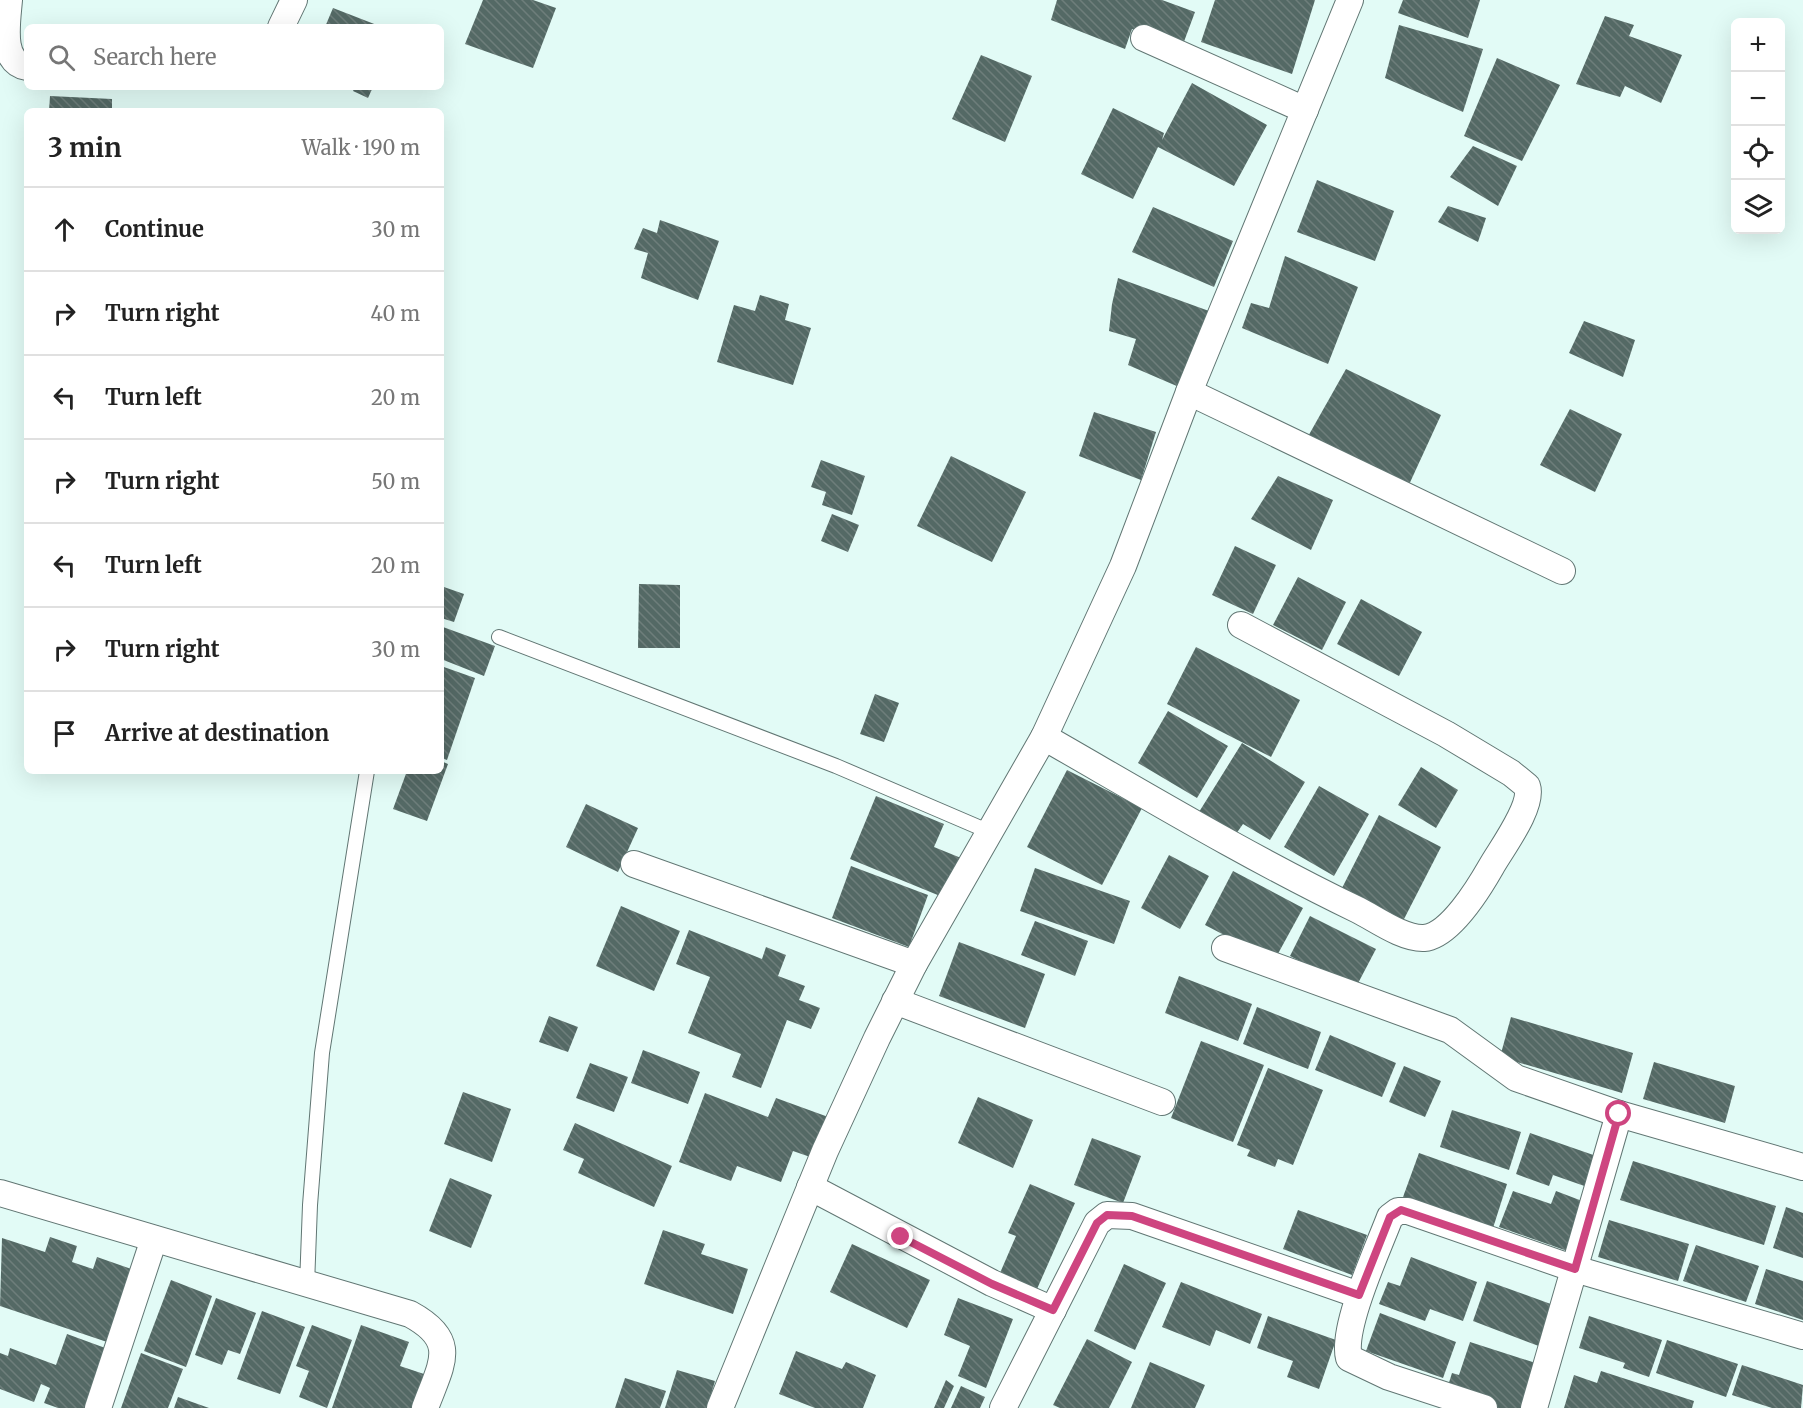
<!DOCTYPE html>
<html lang="en">
<head>
<meta charset="utf-8">
<style>
	body { margin:0; font-family:Merriweather,serif; background:#f2f2f2; color:#222 }
	.controls { position:absolute; right:18px; top:18px; display:grid; overflow:hidden; border-radius:9px; box-shadow:0 6px 24px #0002 }
	.controls button { width:54px; height:54px; display:grid; place-items:center; padding:0; border:0; border-bottom:2px solid #e0e0e0; background:#fff; color:#222; font:30px sans-serif }
	.stop { position:absolute; width:18px; height:18px; margin:-14px; border:4px solid #ce4580; border-radius:50%; background:#fff }
	.stop.end { background:#ce4580; border-color:#fff; box-shadow:0 2px 6px #0008 }
	.list { margin:0; padding:0; list-style:none }
	h2 { display:flex; justify-content:space-between; align-items:center; height:78px; margin:0; padding:0 24px; font-size:26px }
	h2 small { font-size:20px; font-weight:400; color:#767676 }
	.list li { display:grid; grid-template-columns:39px 1fr auto; gap:18px; align-items:center; box-sizing:border-box; height:84px; padding:0 24px; border-top:2px solid #e0e0e0 }
	.list b { display:block; font-size:22px; white-space:nowrap }
	.list em { font-size:20px; font-style:normal; color:#767676 }
	.icon { flex:none; width:33px; height:33px; fill:none; stroke:currentColor; stroke-width:2; stroke-linecap:round; stroke-linejoin:round }
	.map { position:relative; flex:none; width:1803px; height:1408px; overflow:hidden }
	.search { position:absolute; background:#fff; box-shadow:0 6px 24px #0002; left:24px; top:24px; width:420px; height:66px; display:flex; align-items:center; gap:15px; box-sizing:border-box; padding:0 21px; border-radius:9px; color:#767676; font-size:22px }
	.panel { position:absolute; background:#fff; box-shadow:0 6px 24px #0002; left:24px; top:108px; width:420px; height:666px; border-radius:9px }
	.map>svg:first-child { display:block }
</style>
</head>
<body>
<div class="map">
<svg width="1803" height="1408" viewBox="0 0 1803 1408">
	<defs>
		<pattern id="building-back-hatch" width="6" height="6" patternUnits="userSpaceOnUse" patternTransform="scale(1.5)"><rect width="6" height="6" fill="#546965"/><path d="M-1 5l2 2M0 0l6 6M5-1l2 2" fill="none" stroke="#6e7e7b"/></pattern>
	</defs>
	<rect width="100%" height="100%" fill="#e2fbf6"/>
	<g fill="url(#building-back-hatch)">
		<polygon points="483,0 533,0 556,8 533,68 465,44"/>
		<polygon points="1057,0 1162,0 1195,12 1182,47 1132,29 1125,49 1051,20"/>
		<polygon points="1215,0 1315,0 1292,74 1201,42"/>
		<polygon points="1403,0 1480,0 1468,38 1398,13"/>
		<polygon points="333,8 382,27 325,27"/>
		<polygon points="1605,16 1634,25 1629,36 1682,55 1661,103 1625,86 1620,97 1576,84"/>
		<polygon points="1399,25 1483,49 1463,112 1385,78"/>
		<polygon points="981,55 1032,76 1005,142 952,119"/>
		<polygon points="1497,58 1560,85 1522,161 1464,136"/>
		<polygon points="1192,83 1267,125 1234,186 1158,147 1133,199 1081,174 1113,108 1164,133 1162,140"/>
		<polygon points="355,87 373,87 368,98 353,91"/>
		<polygon points="50,96 112,99 112,111 49,111"/>
		<polygon points="1473,146 1517,166 1498,206 1450,177"/>
		<polygon points="1317,180 1394,211 1375,261 1297,232"/>
		<polygon points="1448,206 1486,218 1478,242 1438,222"/>
		<polygon points="1153,207 1233,241 1214,287 1132,252"/>
		<polygon points="660,220 719,241 698,300 641,278 648,253 634,249 643,228 657,233"/>
		<polygon points="1285,256 1358,287 1328,364 1242,328 1251,303 1269,308"/>
		<polygon points="1118,278 1209,311 1179,387 1128,365 1136,339 1109,331 1112,304"/>
		<polygon points="760,295 789,304 785,320 811,328 793,385 717,362 734,305 755,311"/>
		<polygon points="1584,321 1635,340 1623,377 1569,353"/>
		<polygon points="1346,369 1441,415 1407,489 1306,440"/>
		<polygon points="1570,409 1622,434 1595,492 1540,465"/>
		<polygon points="1094,412 1156,432 1141,480 1079,456"/>
		<polygon points="951,456 1026,492 992,562 917,526"/>
		<polygon points="821,460 865,476 852,515 822,505 826,492 811,487"/>
		<polygon points="1278,476 1333,500 1311,550 1251,519"/>
		<polygon points="832,514 859,525 848,552 821,541"/>
		<polygon points="1235,546 1276,565 1253,614 1212,595"/>
		<polygon points="1298,577 1346,602 1322,650 1273,625"/>
		<polygon points="639,584 680,585 680,648 638,648"/>
		<polygon points="441,586 464,594 454,622 441,618"/>
		<polygon points="1361,599 1422,632 1399,676 1337,644"/>
		<polygon points="443,627 495,646 484,676 441,659"/>
		<polygon points="1196,647 1300,700 1271,757 1167,704"/>
		<polygon points="441,666 475,678 447,760 441,758"/>
		<polygon points="875,694 899,703 884,742 860,734"/>
		<polygon points="1168,711 1228,746 1197,798 1138,763"/>
		<polygon points="1242,743 1305,782 1270,840 1243,824 1236,834 1199,812"/>
		<polygon points="441,761 448,764 427,821 393,809 407,771 441,771"/>
		<polygon points="1421,767 1458,790 1436,828 1398,805"/>
		<polygon points="1067,770 1142,808 1102,885 1027,847"/>
		<polygon points="1319,786 1369,814 1334,876 1284,847"/>
		<polygon points="876,796 944,824 934,847 961,858 945,898 850,859"/>
		<polygon points="586,804 638,828 618,872 566,847"/>
		<polygon points="1379,815 1441,847 1403,921 1341,890"/>
		<polygon points="1169,855 1209,876 1180,929 1141,908"/>
		<polygon points="851,866 928,895 909,947 832,918"/>
		<polygon points="1035,868 1130,901 1114,944 1020,911"/>
		<polygon points="1233,871 1303,908 1274,961 1205,925"/>
		<polygon points="621,906 680,931 654,991 596,966"/>
		<polygon points="1310,916 1376,949 1355,989 1290,956"/>
		<polygon points="1035,921 1088,941 1075,976 1021,955"/>
		<polygon points="689,930 762,959 766,947 786,955 778,976 805,986 799,1000 820,1008 811,1029 787,1020 761,1088 732,1077 741,1054 688,1033 710,977 676,964"/>
		<polygon points="959,942 1045,974 1025,1028 939,996"/>
		<polygon points="1179,976 1252,1004 1238,1041 1165,1013"/>
		<polygon points="1257,1007 1321,1032 1308,1069 1243,1044"/>
		<polygon points="549,1016 578,1027 568,1052 539,1042"/>
		<polygon points="1511,1017 1633,1053 1622,1093 1500,1057"/>
		<polygon points="1330,1035 1396,1063 1382,1097 1315,1070"/>
		<polygon points="1201,1041 1264,1065 1233,1142 1171,1118"/>
		<polygon points="643,1050 700,1072 688,1104 631,1083"/>
		<polygon points="1654,1062 1735,1086 1725,1123 1643,1099"/>
		<polygon points="590,1063 628,1077 614,1112 576,1098"/>
		<polygon points="1404,1066 1441,1081 1425,1117 1389,1102"/>
		<polygon points="1268,1068 1323,1090 1293,1165 1278,1159 1275,1167 1247,1156 1250,1150 1237,1145"/>
		<polygon points="463,1092 511,1109 492,1162 444,1144"/>
		<polygon points="705,1093 768,1117 776,1098 831,1118 816,1159 793,1151 781,1182 737,1166 731,1181 679,1162"/>
		<polygon points="978,1097 1033,1120 1013,1168 958,1143"/>
		<polygon points="1452,1110 1521,1132 1509,1170 1440,1147"/>
		<polygon points="575,1123 672,1166 654,1207 578,1173 584,1159 563,1150"/>
		<polygon points="1530,1133 1602,1158 1593,1189 1553,1175 1549,1186 1516,1174"/>
		<polygon points="1092,1138 1141,1156 1123,1203 1074,1185"/>
		<polygon points="1419,1153 1507,1184 1493,1228 1403,1197"/>
		<polygon points="1633,1161 1776,1206 1764,1245 1620,1200"/>
		<polygon points="450,1178 492,1195 471,1248 429,1231"/>
		<polygon points="1030,1184 1075,1203 1037,1289 1000,1273 1016,1236 1008,1233"/>
		<polygon points="1513,1191 1551,1204 1556,1191 1590,1204 1573,1253 1499,1227"/>
		<polygon points="1786,1207 1803,1213 1803,1258 1773,1248"/>
		<polygon points="1298,1210 1367,1235 1352,1275 1283,1249"/>
		<polygon points="1609,1220 1689,1244 1678,1281 1598,1257"/>
		<polygon points="663,1230 705,1244 701,1254 748,1269 733,1314 644,1284"/>
		<polygon points="50,1237 77,1246 72,1262 93,1269 97,1257 137,1271 113,1344 0,1306 2,1238 45,1252"/>
		<polygon points="852,1244 930,1280 907,1328 830,1292"/>
		<polygon points="1696,1245 1759,1266 1746,1302 1683,1281"/>
		<polygon points="1411,1257 1477,1282 1463,1321 1430,1309 1425,1321 1379,1304 1388,1282 1400,1286"/>
		<polygon points="1124,1264 1166,1283 1135,1350 1094,1331"/>
		<polygon points="1766,1269 1803,1281 1803,1320 1755,1304"/>
		<polygon points="171,1280 212,1296 186,1367 144,1351"/>
		<polygon points="1487,1281 1559,1307 1544,1348 1473,1321"/>
		<polygon points="1181,1282 1262,1314 1250,1344 1216,1330 1210,1346 1162,1327"/>
		<polygon points="216,1298 256,1313 240,1354 228,1350 222,1365 195,1355"/>
		<polygon points="958,1298 1013,1319 986,1388 958,1376 970,1346 944,1335"/>
		<polygon points="262,1311 305,1327 280,1394 237,1379"/>
		<polygon points="1380,1313 1456,1342 1443,1378 1366,1351"/>
		<polygon points="1268,1316 1336,1340 1319,1389 1287,1377 1293,1361 1257,1348"/>
		<polygon points="1589,1316 1662,1340 1649,1377 1623,1368 1625,1363 1579,1348"/>
		<polygon points="312,1325 352,1340 327,1408 299,1397 309,1371 296,1366"/>
		<polygon points="361,1325 409,1342 400,1366 427,1375 415,1408 332,1408"/>
		<polygon points="67,1334 108,1349 86,1408 58,1408 44,1403 50,1388 41,1384 34,1402 0,1389 0,1353 8,1356 10,1348 56,1365"/>
		<polygon points="1087,1339 1132,1362 1109,1408 1060,1408 1053,1405"/>
		<polygon points="1667,1340 1738,1364 1726,1397 1656,1373"/>
		<polygon points="1470,1342 1542,1365 1528,1408 1496,1408 1446,1392 1452,1373 1459,1375"/>
		<polygon points="796,1351 842,1369 846,1362 876,1375 863,1408 815,1408 779,1394"/>
		<polygon points="141,1353 183,1369 168,1408 121,1408"/>
		<polygon points="1150,1362 1205,1385 1195,1408 1131,1408"/>
		<polygon points="1742,1365 1803,1385 1801,1408 1772,1408 1732,1395"/>
		<polygon points="677,1370 715,1381 707,1408 665,1408"/>
		<polygon points="1601,1371 1694,1401 1692,1408 1564,1408 1574,1375 1597,1383"/>
		<polygon points="625,1378 666,1391 660,1408 615,1408"/>
		<polygon points="946,1380 954,1386 944,1408 934,1408"/>
		<polygon points="961,1386 985,1397 980,1408 951,1408"/>
		<polygon points="178,1397 209,1408 174,1408"/>
	</g>
	<g fill="none" stroke-linecap="round" stroke-linejoin="round">
		<defs>
			<g id="service">
				<polyline points="499,637 836,766 990,832"/>
				<polyline points="307,1285 310,1205 322,1053 367,771"/>
			</g>
			<g id="minor">
				<path d="M 9,0 C 7,24 0,62 27,67"/>
				<polyline points="281,27 294,0"/>
				<polyline points="1144,38 1305,110"/>
				<polyline points="1189,392 1562,571"/>
				<path d="M 1044,737 C 1147,796 1250,858 1358,910 C 1376,919 1403,939 1424,938 C 1450,936 1479,888 1491,867 C 1501,849 1534,806 1527,786 L 1511,773 L 1446,734 L 1241,625"/>
				<polyline points="634,864 914,964"/>
				<polyline points="1225,948 1450,1030 1516,1078 1619,1114 1803,1167"/>
				<polyline points="895,1001 1162,1102"/>
				<polyline points="810,1187 992,1283 1053,1310"/>
				<path d="M 0,1193 L 410,1314 C 460,1341 441,1364 425,1408"/>
				<polyline points="98,1408 154,1239"/>
				<polyline points="720,1408 825,1151 877,1038 914,964 1044,737 1123,566 1189,392 1350,0"/>
				<polyline points="1003,1408 1097,1223 1107,1215 1132,1216 1359,1295"/>
				<path d="M 1484,1408 L 1389,1377 L 1349,1358 C 1341,1328 1378,1249 1390,1217 L 1398,1211 L 1408,1211 L 1575,1269 L 1803,1336"/>
				<polyline points="1534,1408 1619,1114"/>
			</g>
		</defs>
		<use href="#service" stroke="#617673" stroke-width="16"/>
		<use href="#minor" stroke="#617673" stroke-width="28"/>
		<use href="#service" stroke="#fff" stroke-width="14"/>
		<use href="#minor" stroke="#fff" stroke-width="26"/>
	</g>
	<g fill="none" stroke-linecap="round" stroke-linejoin="round">
		<polyline stroke="#ce4580" stroke-width="8" points="901,1237 992,1284 1053,1310 1097,1223 1107,1215 1132,1216 1359,1295 1390,1217 1401,1210 1575,1269 1619,1114"/>
	</g>
</svg>
<div class="controls">
<button>+</button>
<button>−</button>
<button><svg class="icon" aria-label="locate" viewBox="0 0 24 24"><circle cx="12" cy="12" r="6"/><path d="M12 2v4M12 18v4M2 12h4M18 12h4"/></svg></button>
<button><svg class="icon" aria-label="layers" viewBox="0 0 24 24"><path d="M12 4l9 5-9 5-9-5zM3 14l9 5 9-5"/></svg></button>
</div>
<div class="stop" style="left:1619px;top:1114px"></div>
<div class="stop end" style="left:901px;top:1237px"></div>
<div class="search"><svg class="icon" aria-label="search" viewBox="0 0 24 24"><circle cx="10" cy="10" r="6"/><path d="M15 15l6 6"/></svg>Search here</div>
<section class="panel">
<h2>3 min<small>Walk · 190 m</small></h2>
<ul class="list">
<li><svg class="icon" aria-label="ahead" viewBox="0 0 24 24"><path d="M12 20V5M6 11l6-6 6 6"/></svg><div><b>Continue</b></div><em>30 m</em></li>
<li><svg class="icon" aria-label="right" viewBox="0 0 24 24"><path d="M7 20v-9h11M14 6l5 5-5 5"/></svg><div><b>Turn right</b></div><em>40 m</em></li>
<li><svg class="icon" aria-label="left" viewBox="0 0 24 24"><path d="M17 20v-9H6M10 6l-5 5 5 5"/></svg><div><b>Turn left</b></div><em>20 m</em></li>
<li><svg class="icon" aria-label="right" viewBox="0 0 24 24"><path d="M7 20v-9h11M14 6l5 5-5 5"/></svg><div><b>Turn right</b></div><em>50 m</em></li>
<li><svg class="icon" aria-label="left" viewBox="0 0 24 24"><path d="M17 20v-9H6M10 6l-5 5 5 5"/></svg><div><b>Turn left</b></div><em>20 m</em></li>
<li><svg class="icon" aria-label="right" viewBox="0 0 24 24"><path d="M7 20v-9h11M14 6l5 5-5 5"/></svg><div><b>Turn right</b></div><em>30 m</em></li>
<li><svg class="icon" aria-label="arrive" viewBox="0 0 24 24"><path d="M6 21V4h12l-3 4 3 4H6"/></svg><div><b>Arrive at destination</b></div></li>
</ul>
</section>
</div>
</body>
</html>
